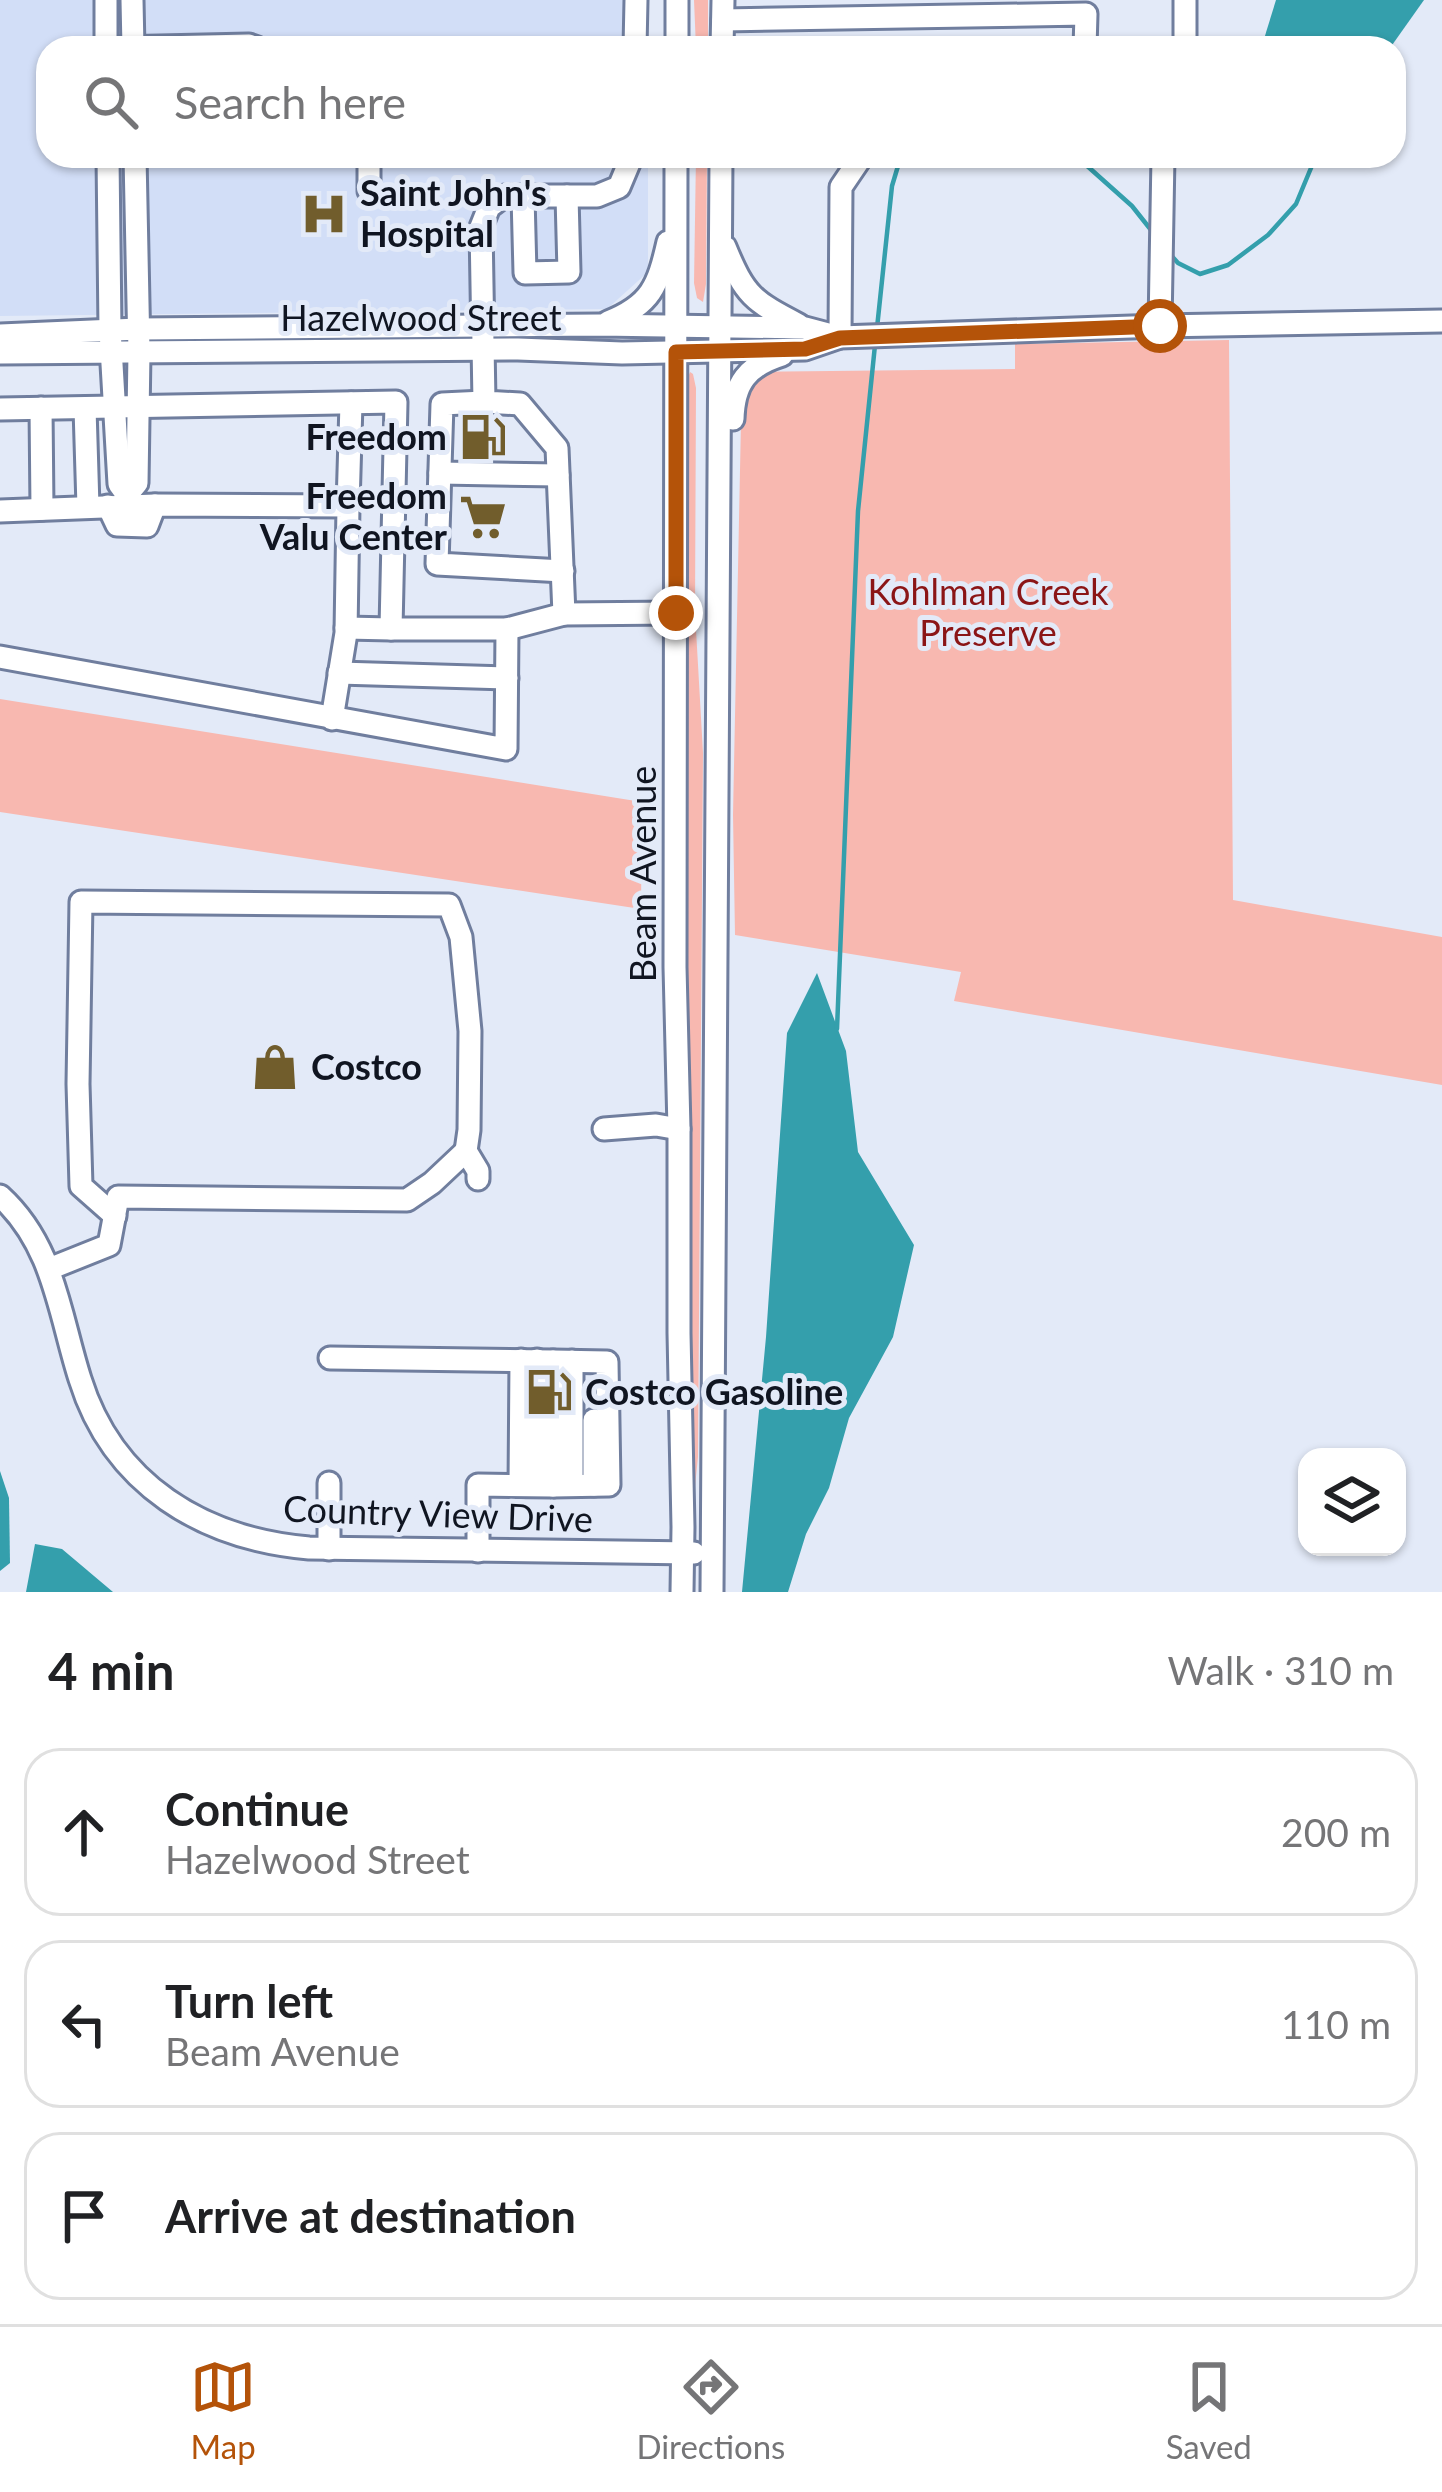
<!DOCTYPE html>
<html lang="en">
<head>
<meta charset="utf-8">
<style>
	body { margin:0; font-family:Lato,sans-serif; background:#f6f6f6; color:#202124 }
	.controls { position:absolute; right:36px; bottom:36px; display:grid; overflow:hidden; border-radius:24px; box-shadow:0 3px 9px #0004 }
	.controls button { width:108px; height:108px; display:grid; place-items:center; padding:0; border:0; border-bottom:3px solid #e0e0e0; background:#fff; color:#202124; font:60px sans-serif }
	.stop { position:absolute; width:36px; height:36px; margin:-27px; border:9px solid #b45309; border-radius:50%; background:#fff }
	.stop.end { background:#b45309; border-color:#fff; box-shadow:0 3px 12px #0008 }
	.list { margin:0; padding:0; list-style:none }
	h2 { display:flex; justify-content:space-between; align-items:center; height:156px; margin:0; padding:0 48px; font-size:51px }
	h2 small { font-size:39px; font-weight:400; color:#757577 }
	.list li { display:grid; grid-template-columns:78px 1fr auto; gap:36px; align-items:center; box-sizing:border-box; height:168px; margin:0 24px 24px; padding:0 24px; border:3px solid #e0e0e0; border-radius:36px }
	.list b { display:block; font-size:45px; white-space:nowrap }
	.list p { margin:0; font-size:39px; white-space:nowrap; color:#757577 }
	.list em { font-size:39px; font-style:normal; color:#757577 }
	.icon { flex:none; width:66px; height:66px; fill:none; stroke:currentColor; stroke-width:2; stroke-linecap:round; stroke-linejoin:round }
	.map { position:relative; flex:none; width:1442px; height:1592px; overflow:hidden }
	.search { position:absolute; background:#fff; box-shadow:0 3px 9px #0004; left:36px; right:36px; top:36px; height:132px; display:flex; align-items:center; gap:30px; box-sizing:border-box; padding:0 42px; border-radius:36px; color:#757577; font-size:45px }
	.sheet { height:732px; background:#fff }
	nav { display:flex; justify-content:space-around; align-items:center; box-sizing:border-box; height:168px; border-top:3px solid #e0e0e0; background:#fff; font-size:33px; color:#757577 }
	nav a { display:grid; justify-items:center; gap:6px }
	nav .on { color:#b45309 }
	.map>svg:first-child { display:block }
</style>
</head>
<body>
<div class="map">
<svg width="1442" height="1592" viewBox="0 0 1442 1592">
	<rect width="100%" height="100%" fill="#e3eaf8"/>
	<polygon fill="#d2def7" points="0,0 648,0 648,48 48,48 48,156 648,156 648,272 607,309 0,316"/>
	<g fill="#f8b8b0">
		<polygon points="694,0 708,0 708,48 696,48"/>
		<polygon points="696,156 707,156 706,284 703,302 697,298 694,283"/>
		<polygon points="1229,340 1233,900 1442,937 1442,1085 954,1001 961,972 735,935 733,815 742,372 1015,369 1015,344"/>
		<polygon points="690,372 693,374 696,388 695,612 703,753 698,1457 694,1496 689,1496 691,1096 683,994 686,383"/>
		<polygon points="0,699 642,802 641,909 0,812"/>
	</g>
	<g fill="#349fac">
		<polygon points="1276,0 1424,0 1390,48 1269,48 1264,39"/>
		<polygon points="817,973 846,1051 858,1152 914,1245 893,1337 849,1418 829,1488 806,1534 788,1592 742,1592 766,1337 787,1033"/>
		<polygon points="0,1471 9,1498 10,1563 0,1571"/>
		<polygon points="35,1544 62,1549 113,1592 26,1592"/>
	</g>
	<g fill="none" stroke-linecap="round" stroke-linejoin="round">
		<g stroke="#349fac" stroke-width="4.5">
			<polyline points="1076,156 1132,206 1155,235"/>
			<polyline points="1169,253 1178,263 1200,274 1228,265 1268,235 1296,204 1316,156"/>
			<polyline points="877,328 892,186 901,156"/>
			<polyline points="837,1029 858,511 875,345"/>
		</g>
		<defs>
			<g id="minor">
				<polyline points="106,0 106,48"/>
				<polyline points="132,0 133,48"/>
				<polyline points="723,20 1086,14 1085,48"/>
				<polyline points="114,48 249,45 257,48"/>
				<polyline points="635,48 636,0"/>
				<polyline points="677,48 677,0"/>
				<polyline points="722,48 723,0"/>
				<polyline points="1185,48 1185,0"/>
				<polyline points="108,156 110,330 119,484 127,495 127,506"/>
				<polyline points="632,156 619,187 597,196 504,196 489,207 481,227 484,402 520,404 557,448 564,614 676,613"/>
				<polyline points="676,156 675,967 679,1129 679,1333 683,1527 682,1592"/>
				<polyline points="369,191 369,156"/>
				<polyline points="523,196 525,273 569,272 567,196"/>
				<path d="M 725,247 C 745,296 753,301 799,325"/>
				<path d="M 608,322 C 651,305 658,286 668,242"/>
				<polyline points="1160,326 1163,156"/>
				<polyline points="0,335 138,329 600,325 805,328 839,337"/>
				<polyline points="840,337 841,187 862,156"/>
				<polyline points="0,353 518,349 622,353 805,349 840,337 1160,326 1442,321"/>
				<polyline points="484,402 442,404 437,564 563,571"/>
				<polyline points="41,408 42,509"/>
				<polyline points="85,408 88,507"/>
				<polyline points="0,409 396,402 391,629 507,629 506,749 0,657"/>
				<path d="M 733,419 C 734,383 747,366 782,355"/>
				<polyline points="440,473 558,475"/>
				<polyline points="127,495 137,483 139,352 135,156"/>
				<polyline points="108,506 117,525 147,526 155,505"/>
				<polyline points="348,506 351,403"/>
				<polyline points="0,511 155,505 348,506 346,633 332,719"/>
				<polyline points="346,628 391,629"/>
				<polyline points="507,629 564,614"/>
				<polyline points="339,673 507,678"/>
				<polyline points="604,1129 656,1125 679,1129"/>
				<path d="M 0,1196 C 54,1245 59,1313 80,1379 C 113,1485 203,1539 309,1548 L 694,1553"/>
				<polyline points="115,1216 81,1186 78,1084 81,902 449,905 461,937 470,1031 469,1130 466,1151 478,1171 478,1179"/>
				<polyline points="49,1269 109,1245 118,1197 407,1200 432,1183 466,1151"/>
				<polyline points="330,1358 553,1361 553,1486 478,1485 478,1551"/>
				<polyline points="553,1361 607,1362 609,1485 553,1486"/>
				<polyline points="572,1361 572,1485"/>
				<polyline points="594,1420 594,1485"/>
				<polyline points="329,1483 329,1549"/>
				<polyline points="520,1485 521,1360"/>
				<polyline points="536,1485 537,1360"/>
				<polyline points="712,1592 721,156"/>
			</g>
		</defs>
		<use href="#minor" stroke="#707e9e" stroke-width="27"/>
		<use href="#minor" stroke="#fff" stroke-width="21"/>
	</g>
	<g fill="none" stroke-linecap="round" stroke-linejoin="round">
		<polyline stroke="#b45309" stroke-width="15" points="676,613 676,352 805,349 840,338 1160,326"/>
	</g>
	<defs>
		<symbol id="hospital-bare" viewBox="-9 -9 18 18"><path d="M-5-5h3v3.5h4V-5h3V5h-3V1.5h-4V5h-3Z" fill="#715d2c" stroke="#e3eaf8" stroke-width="2.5" paint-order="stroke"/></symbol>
		<symbol id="fuel-bare" viewBox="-9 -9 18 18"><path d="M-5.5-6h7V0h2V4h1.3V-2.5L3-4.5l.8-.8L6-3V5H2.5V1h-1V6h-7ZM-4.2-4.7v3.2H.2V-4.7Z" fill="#715d2c" stroke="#e3eaf8" stroke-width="2.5" paint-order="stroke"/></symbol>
		<symbol id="supermarket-bare" viewBox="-9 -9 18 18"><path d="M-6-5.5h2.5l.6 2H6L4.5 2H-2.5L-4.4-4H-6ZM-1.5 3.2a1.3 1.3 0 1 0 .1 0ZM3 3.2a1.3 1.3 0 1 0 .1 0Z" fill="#715d2c" stroke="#e3eaf8" stroke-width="2.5" paint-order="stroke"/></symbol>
		<symbol id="shop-bare" viewBox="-9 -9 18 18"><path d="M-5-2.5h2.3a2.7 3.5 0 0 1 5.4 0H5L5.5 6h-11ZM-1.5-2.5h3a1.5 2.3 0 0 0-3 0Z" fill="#715d2c" stroke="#e3eaf8" stroke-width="2.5" paint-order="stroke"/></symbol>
	</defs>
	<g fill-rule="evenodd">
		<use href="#hospital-bare" x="291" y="181" width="66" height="66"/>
		<use href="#fuel-bare" x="450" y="404" width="66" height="66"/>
		<use href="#supermarket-bare" x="450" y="484" width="66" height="66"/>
		<use href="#shop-bare" x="242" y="1034" width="66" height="66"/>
		<use href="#fuel-bare" x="516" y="1359" width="66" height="66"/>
	</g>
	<g text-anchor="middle" stroke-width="10" stroke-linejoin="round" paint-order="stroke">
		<g font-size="36" font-weight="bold" fill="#101521" stroke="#e3eaf8" text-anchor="start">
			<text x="360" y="206">Saint John's<tspan x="360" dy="41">Hospital</tspan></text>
			<text x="447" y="450" text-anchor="end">Freedom</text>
			<text x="447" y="509" text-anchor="end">Freedom<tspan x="447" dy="41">Valu Center</tspan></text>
			<text x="311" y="1080">Costco</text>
			<text x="585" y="1405">Costco Gasoline</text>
		</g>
		<g font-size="36" fill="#101521" stroke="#e3eaf8">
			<text x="421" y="331">Hazelwood Street</text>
			<text transform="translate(643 874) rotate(-90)" y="13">Beam Avenue</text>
			<text transform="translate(438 1514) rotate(2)" y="13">Country View Drive</text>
		</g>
		<g font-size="36" fill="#8b1516" stroke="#e3eaf8">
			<text x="988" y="605">Kohlman Creek<tspan x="988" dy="41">Preserve</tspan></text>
		</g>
	</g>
</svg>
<div class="controls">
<button><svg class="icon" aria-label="layers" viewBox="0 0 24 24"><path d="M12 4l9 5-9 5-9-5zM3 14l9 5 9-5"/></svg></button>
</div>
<div class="stop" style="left:1160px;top:326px"></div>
<div class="stop end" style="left:676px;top:613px"></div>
<div class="search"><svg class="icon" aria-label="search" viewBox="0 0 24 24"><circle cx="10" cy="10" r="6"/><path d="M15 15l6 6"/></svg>Search here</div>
</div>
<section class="sheet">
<h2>4 min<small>Walk · 310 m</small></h2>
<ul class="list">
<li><svg class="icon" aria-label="ahead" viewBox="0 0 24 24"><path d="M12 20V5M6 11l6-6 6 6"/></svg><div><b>Continue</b><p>Hazelwood Street</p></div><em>200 m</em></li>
<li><svg class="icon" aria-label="left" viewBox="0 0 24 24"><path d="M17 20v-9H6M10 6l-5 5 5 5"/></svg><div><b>Turn left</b><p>Beam Avenue</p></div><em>110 m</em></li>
<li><svg class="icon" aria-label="arrive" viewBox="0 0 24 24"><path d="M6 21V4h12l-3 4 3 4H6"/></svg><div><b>Arrive at destination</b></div></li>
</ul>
</section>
<nav>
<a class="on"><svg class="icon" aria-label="map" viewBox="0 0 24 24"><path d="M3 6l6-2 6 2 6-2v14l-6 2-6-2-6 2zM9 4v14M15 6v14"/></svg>Map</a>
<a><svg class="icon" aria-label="directions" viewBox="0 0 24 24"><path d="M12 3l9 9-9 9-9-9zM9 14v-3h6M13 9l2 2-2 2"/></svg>Directions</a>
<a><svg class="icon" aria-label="saved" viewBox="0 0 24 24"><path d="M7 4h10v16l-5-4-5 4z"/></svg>Saved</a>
</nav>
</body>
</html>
